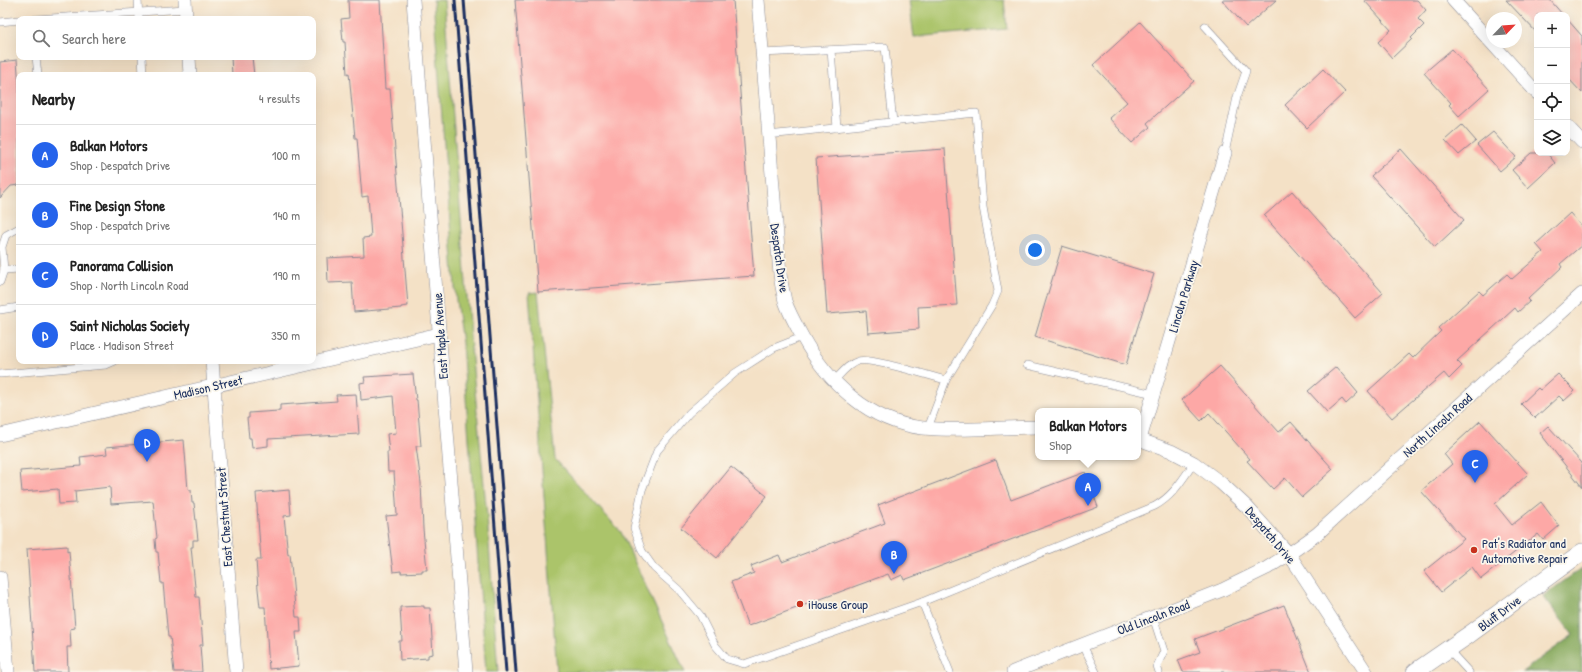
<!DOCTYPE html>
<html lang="en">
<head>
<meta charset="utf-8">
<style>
	body { margin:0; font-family:"Patrick Hand",sans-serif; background:#f6f6f6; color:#222 }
	.controls { position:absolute; right:12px; top:12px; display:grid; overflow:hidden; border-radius:8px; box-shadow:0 4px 16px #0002 }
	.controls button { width:36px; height:36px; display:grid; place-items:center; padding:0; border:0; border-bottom:1px solid #e0e0e0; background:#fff; color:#222; font:20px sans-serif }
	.compass { position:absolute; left:1486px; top:12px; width:36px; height:36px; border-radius:50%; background:#fff; box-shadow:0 4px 16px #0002; rotate:65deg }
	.you { position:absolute; left:1035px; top:250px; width:14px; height:14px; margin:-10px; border:3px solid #fff; border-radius:50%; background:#1a73e8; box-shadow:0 0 0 6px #1a73e833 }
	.badge { display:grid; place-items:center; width:26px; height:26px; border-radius:50%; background:#2563eb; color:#fff; font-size:13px; font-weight:700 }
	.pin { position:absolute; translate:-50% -33px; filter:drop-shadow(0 1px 2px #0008) }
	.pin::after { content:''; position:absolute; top:21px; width:14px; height:12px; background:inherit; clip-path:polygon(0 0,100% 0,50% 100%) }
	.popup { position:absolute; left:1035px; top:408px; width:106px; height:52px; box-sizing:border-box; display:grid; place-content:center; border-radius:8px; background:#fff; filter:drop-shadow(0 1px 3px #0005); font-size:13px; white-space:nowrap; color:#767676 }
	.popup b { font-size:15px; color:#222 }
	.popup::after { content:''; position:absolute; left:50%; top:100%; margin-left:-8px; border:8px solid transparent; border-top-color:#fff }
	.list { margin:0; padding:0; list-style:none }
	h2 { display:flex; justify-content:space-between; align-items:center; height:52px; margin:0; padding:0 16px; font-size:17px }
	h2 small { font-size:13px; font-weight:400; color:#767676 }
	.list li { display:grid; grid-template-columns:26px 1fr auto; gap:12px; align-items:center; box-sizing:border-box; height:60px; padding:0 16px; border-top:1px solid #e0e0e0 }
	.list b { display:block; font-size:15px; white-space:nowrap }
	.list p { margin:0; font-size:13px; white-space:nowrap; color:#767676 }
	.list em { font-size:13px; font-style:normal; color:#767676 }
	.icon { flex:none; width:22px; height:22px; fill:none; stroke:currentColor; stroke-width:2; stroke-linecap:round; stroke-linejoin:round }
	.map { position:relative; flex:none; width:1582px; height:672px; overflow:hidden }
	.search { position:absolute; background:#fff; box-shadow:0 4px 16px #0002; left:16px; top:16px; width:300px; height:44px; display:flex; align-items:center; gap:10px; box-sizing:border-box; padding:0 14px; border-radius:8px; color:#767676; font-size:15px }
	.panel { position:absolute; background:#fff; box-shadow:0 4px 16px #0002; left:16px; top:72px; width:300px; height:292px; border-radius:8px }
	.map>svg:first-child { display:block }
</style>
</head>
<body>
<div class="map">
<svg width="1582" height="672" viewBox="0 0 1582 672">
	<rect width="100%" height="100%" fill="#fbf7ec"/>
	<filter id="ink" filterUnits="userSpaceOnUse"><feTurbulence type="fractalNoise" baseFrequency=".025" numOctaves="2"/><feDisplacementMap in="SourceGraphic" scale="8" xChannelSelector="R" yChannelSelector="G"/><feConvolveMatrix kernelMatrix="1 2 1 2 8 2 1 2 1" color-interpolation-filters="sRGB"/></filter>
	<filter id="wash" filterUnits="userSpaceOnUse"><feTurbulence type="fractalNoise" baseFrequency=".012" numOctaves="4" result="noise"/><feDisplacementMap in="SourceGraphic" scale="16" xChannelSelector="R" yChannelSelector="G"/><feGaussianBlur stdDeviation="0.9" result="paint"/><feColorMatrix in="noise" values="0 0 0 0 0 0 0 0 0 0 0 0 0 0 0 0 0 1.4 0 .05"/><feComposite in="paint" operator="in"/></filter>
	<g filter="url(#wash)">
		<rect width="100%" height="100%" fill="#f4e1c6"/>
		<g fill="#abc46a" stroke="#637a64">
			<polygon points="433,0 444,0 471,349 487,516 498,672 486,672 462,343 456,300"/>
			<polygon points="909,0 1004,0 1007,29 914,37"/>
			<polygon points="538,292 555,459 621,532 685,672 557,672 529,293"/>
		</g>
		<polygon fill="#88aa5e" stroke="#526c5e" points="1582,568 1582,672 1522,672 1573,635 1543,596"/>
		<g id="blocks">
			<g fill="#fda8a6">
				<polygon points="348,0 380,0 385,89 390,89 408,306 401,307 401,308 354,312 352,282 328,283 327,258 364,256 363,238 371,237 368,196 362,197 357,138 355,138 349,73 347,74 345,42 343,42 341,19 349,18"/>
				<polygon points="515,0 733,0 754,276 538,292"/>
				<polygon points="1222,0 1276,0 1246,27"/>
				<polygon points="1364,0 1417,0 1426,10 1418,19 1424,25 1411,38 1412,39 1392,58 1378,42 1391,30"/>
				<polygon points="1506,0 1550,0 1563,15 1537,15 1537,33"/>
				<polygon points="1567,19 1582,36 1582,93 1567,77"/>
				<polygon points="1140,22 1194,81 1147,123 1150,127 1132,143 1109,118 1127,102 1093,65"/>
				<polygon points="1452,49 1489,89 1459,116 1449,105 1451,103 1424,73"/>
				<polygon points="231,57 252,57 254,75 232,75"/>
				<polygon points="17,60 19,87 19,185 11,186 0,198 0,62"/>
				<polygon points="1323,69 1345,92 1307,128 1285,105"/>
				<polygon points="1462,125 1476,141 1459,155 1445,140"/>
				<polygon points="1493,132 1516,157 1500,171 1477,145"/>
				<polygon points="945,149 957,305 918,307 919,329 868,333 866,311 827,314 816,158"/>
				<polygon points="1401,149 1464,220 1435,247 1371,176"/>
				<polygon points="1531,153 1547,153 1555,163 1528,188 1512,170"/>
				<polygon points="1292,191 1383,293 1355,318 1264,216"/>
				<polygon points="1570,213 1582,227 1582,245 1560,264 1562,267 1528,299 1530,301 1518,312 1515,308 1457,361 1462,366 1449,379 1444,373 1392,418 1368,391 1409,354 1413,358 1441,331 1438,328 1479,291 1483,295 1507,274 1512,279 1543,252 1536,244"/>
				<polygon points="1062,246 1154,274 1126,365 1035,337"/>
				<polygon points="1220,366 1279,432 1291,422 1333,469 1302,497 1285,478 1273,489 1247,461 1250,459 1209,413 1201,421 1182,400"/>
				<polygon points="1336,367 1358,393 1346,404 1342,399 1327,412 1308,391"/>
				<polygon points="413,374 416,400 417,400 421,446 416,446 421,483 423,529 427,570 422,570 422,572 401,573 401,571 393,572 386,516 397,515 394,472 388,472 387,452 389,452 387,434 396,433 393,396 361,400 360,383 365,382 364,377"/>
				<polygon points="1558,374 1575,391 1564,401 1559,396 1535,418 1521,404 1538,388 1540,390"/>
				<polygon points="356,394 359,434 268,439 268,446 252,448 251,438 249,438 247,418 249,418 249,413 278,411 278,410 280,410 280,405 337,401 336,395"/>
				<polygon points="1480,421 1528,474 1495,504 1512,525 1541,502 1559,526 1543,540 1538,534 1481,579 1472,567 1441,592 1424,571 1464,539 1421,491 1452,464 1444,454"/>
				<polygon points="1548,426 1582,463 1582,487 1540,433"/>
				<polygon points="184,440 188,490 191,490 192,503 194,503 198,540 193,540 193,547 191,547 196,597 199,597 202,634 203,645 200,645 202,672 174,672 170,637 168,637 163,583 161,583 158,552 156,552 155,539 157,538 153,501 111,504 110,487 75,491 76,503 59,504 58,489 22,492 20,471 81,466 80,457 107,454 106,447"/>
				<polygon points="996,460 1011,500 1085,472 1098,507 904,580 902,575 891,580 888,574 748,626 731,582 754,573 751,566 779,555 782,562 885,523 878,505"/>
				<polygon points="731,467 767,496 717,558 681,528"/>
				<polygon points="289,490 291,515 284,516 288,555 290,554 296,617 300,617 301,632 296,632 299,666 269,669 265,607 260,607 258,589 256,560 261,560 256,493"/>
				<polygon points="67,546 67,552 69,551 75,628 70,629 71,647 67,647 68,672 35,672 27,549"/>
				<polygon points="1284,605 1311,672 1183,672 1178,660 1200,652 1195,639"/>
				<polygon points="424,606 424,608 430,608 433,654 428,655 428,658 400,660 399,641 402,641 400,607"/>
			</g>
		</g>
	</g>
	<g filter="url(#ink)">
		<use href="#blocks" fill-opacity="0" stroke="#888892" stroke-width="1"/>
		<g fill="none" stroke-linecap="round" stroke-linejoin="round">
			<defs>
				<g id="service">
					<polyline points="138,0 139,19"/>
					<polyline points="36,19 185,9"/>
					<polyline points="0,22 19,20"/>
					<polyline points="1205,26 1246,71 1237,97 1225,153"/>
					<polyline points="831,50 837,128"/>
					<polyline points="762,53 885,47 893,122"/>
					<polyline points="36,57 38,75"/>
					<polyline points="142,57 143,75"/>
					<polyline points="768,135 976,113 983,207 998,291 992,305 946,380"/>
					<polyline points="4,270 19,269"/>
					<polyline points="0,282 4,270 2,247 6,235 19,228"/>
					<polyline points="0,310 19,307"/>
					<polyline points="802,337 774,348 735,373 689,413 657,451 642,490 634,528 642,551 654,568 679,590 700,615 715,645 727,659 744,664 922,602"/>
					<polyline points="1027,365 1154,394"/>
					<polyline points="0,374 106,365 115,361"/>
					<path d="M 834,381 C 841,374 848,364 858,361 C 870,357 930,376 946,380 L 928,428"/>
					<polyline points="1153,617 1164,651 1157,666 1159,672"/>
					<polyline points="1083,645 1096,672"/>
					<polyline points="1448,649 1469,672"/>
					<path d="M 950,672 L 922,602 L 1155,506 C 1174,495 1181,481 1194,463"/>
				</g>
				<g id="minor">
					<polyline points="185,0 186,19"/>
					<polyline points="413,0 466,672"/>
					<path d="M 758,0 L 780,274 C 781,283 783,292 785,301 C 789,313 796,325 802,336 C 827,382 869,422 923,428 C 961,432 999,427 1038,427"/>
					<polyline points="1453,0 1537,93"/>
					<polyline points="189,57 190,75"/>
					<polyline points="1567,126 1582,142"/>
					<polyline points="212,361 236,672"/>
					<polyline points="0,435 439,334"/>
					<polyline points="1138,439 1171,451 1194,463 1221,483 1247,507 1289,554 1366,672"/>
					<polyline points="1140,439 1225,153"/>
					<polyline points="0,577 8,672"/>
					<polyline points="1013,672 1222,590 1267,568 1289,554 1317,534 1582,294"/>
				</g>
				<polyline id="tertiary" points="1415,672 1470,634 1582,552"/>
			</defs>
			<use href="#service" stroke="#888892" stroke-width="8"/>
			<use href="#minor" stroke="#888892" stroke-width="14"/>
			<use href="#tertiary" stroke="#888892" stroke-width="18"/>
			<use href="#service" stroke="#fff" stroke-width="7"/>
			<use href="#minor" stroke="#fff" stroke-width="13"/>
			<use href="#tertiary" stroke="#fff" stroke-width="17"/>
			<g stroke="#1b2f5e" stroke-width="3">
				<polyline points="455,0 506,672"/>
				<polyline points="464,0 516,672"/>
			</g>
		</g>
	</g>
	<g fill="#c8321e" stroke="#fbf7ec" stroke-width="1.5">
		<circle cx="1474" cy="550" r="4"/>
		<circle cx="800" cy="604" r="4"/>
	</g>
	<g text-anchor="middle" stroke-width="3.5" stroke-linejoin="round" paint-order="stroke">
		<g font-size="13" fill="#1b2f5e" stroke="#fbf7ec">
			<text transform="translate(780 258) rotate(82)" y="5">Despatch Drive</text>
			<text transform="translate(1183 296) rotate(-73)" y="5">Lincoln Parkway</text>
			<text transform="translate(440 336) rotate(-94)" y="5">East Maple Avenue</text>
			<text transform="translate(208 387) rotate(-13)" y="5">Madison Street</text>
			<text transform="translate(1437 425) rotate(-42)" y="5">North Lincoln Road</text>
			<text transform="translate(224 517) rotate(-94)" y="5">East Chestnut Street</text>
			<text transform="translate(1271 535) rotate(50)" y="5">Despatch Drive</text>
			<text transform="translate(1499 613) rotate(-37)" y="5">Bluff Drive</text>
			<text transform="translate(1153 617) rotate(-21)" y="5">Old Lincoln Road</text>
		</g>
		<g font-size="13" fill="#1b2f5e" stroke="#fbf7ec" text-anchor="start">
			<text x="1482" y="548">Pat's Radiator and<tspan x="1482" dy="15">Automotive Repair</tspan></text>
			<text x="808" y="609">iHouse Group</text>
		</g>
	</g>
</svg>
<div class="controls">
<button>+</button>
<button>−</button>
<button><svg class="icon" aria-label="locate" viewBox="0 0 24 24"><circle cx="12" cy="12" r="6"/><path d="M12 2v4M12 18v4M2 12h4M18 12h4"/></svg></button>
<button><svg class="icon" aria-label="layers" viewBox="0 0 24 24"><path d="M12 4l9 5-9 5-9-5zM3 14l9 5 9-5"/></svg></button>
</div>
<svg class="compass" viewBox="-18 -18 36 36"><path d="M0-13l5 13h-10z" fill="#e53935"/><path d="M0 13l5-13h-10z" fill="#767676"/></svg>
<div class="you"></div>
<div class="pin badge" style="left:1088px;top:506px">A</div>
<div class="popup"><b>Balkan Motors</b>Shop</div>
<div class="pin badge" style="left:894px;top:574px">B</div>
<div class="pin badge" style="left:1475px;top:483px">C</div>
<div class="pin badge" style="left:147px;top:462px">D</div>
<div class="search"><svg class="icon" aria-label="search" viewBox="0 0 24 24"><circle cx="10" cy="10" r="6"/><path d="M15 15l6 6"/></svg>Search here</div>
<section class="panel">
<h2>Nearby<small>4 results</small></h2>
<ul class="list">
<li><span class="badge">A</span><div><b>Balkan Motors</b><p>Shop · Despatch Drive</p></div><em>100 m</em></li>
<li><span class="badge">B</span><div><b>Fine Design Stone</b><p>Shop · Despatch Drive</p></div><em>140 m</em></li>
<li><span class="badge">C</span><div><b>Panorama Collision</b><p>Shop · North Lincoln Road</p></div><em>190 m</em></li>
<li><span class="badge">D</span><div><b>Saint Nicholas Society</b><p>Place · Madison Street</p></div><em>350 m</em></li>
</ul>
</section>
</div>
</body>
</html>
